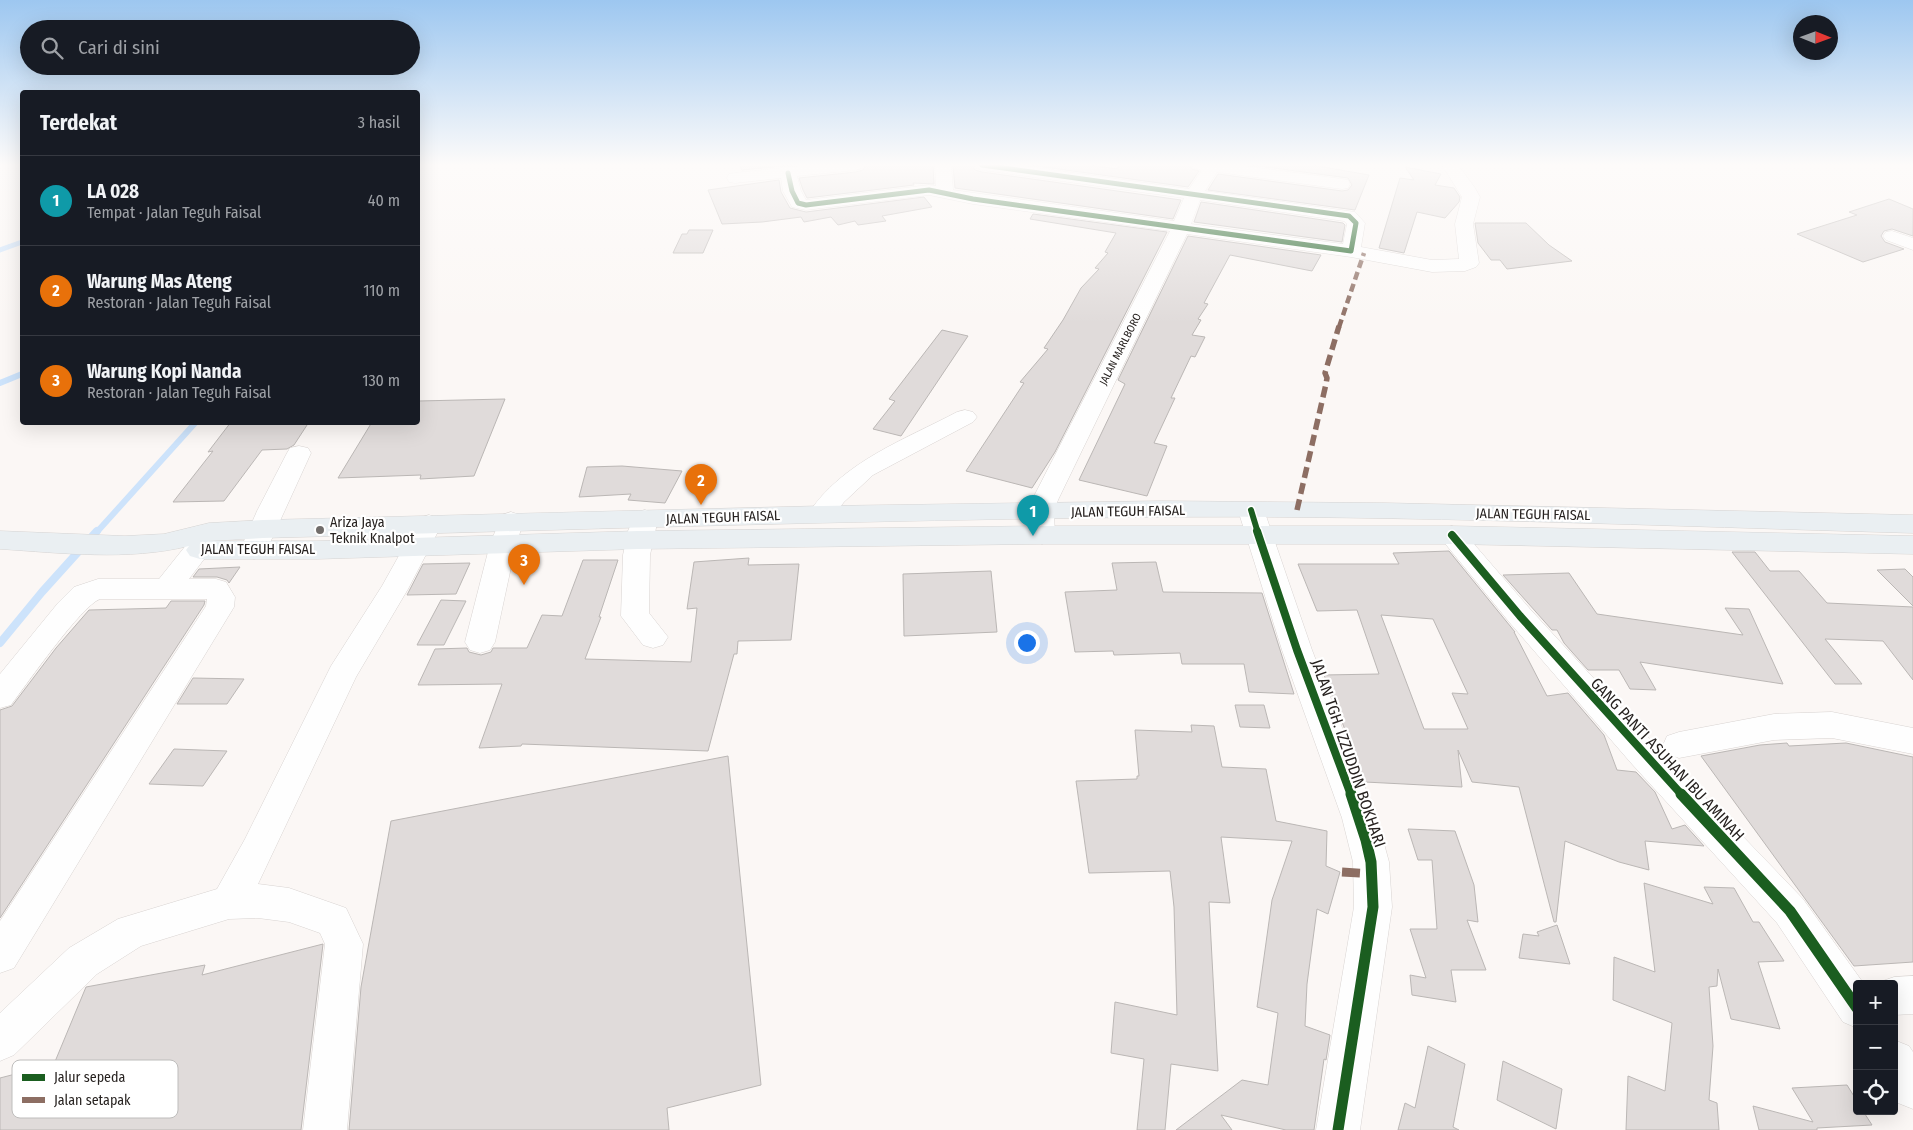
<!DOCTYPE html>
<html lang="id">
<head>
<meta charset="utf-8">
<style>
	body { margin:0; font-family:"Fira Sans Condensed",sans-serif; background:#242831; color:#f1f3f6 }
	.controls { position:absolute; right:15px; bottom:15px; display:grid; overflow:hidden; border-radius:5px; box-shadow:0 5px 20px #0002 }
	.controls button { width:45px; height:45px; display:grid; place-items:center; padding:0; border:0; border-bottom:1px solid #363941; background:#171b24; color:#f1f3f6; font:25px sans-serif }
	.compass { position:absolute; left:1793px; top:15px; width:45px; height:45px; border-radius:50%; background:#171b24; box-shadow:0 5px 20px #0002; rotate:91deg }
	.you { position:absolute; left:1026px; top:642px; width:18px; height:18px; margin:-12px; border:4px solid #fff; border-radius:50%; background:#1a73e8; box-shadow:0 0 0 8px #1a73e833 }
	.badge { display:grid; place-items:center; width:32px; height:32px; border-radius:50%; background:#716d6b; color:#fff; font-size:16px; font-weight:700 }
	.pin { position:absolute; translate:-50% -41px; filter:drop-shadow(0 1px 2px #0008) }
	.pin::after { content:''; position:absolute; top:26px; width:18px; height:15px; background:inherit; clip-path:polygon(0 0,100% 0,50% 100%) }
	.list { margin:0; padding:0; list-style:none }
	h2 { display:flex; justify-content:space-between; align-items:center; height:65px; margin:0; padding:0 20px; font-size:21px }
	h2 small { font-size:16px; font-weight:400; color:#9ea1a6 }
	.list li { display:grid; grid-template-columns:32px 1fr auto; gap:15px; align-items:center; box-sizing:border-box; height:90px; padding:0 20px; border-top:1px solid #363941 }
	.list b { display:block; font-size:19px; white-space:nowrap }
	.list p { margin:0; font-size:16px; white-space:nowrap; color:#9ea1a6 }
	.list em { font-size:16px; font-style:normal; color:#9ea1a6 }
	.icon { flex:none; width:28px; height:28px; fill:none; stroke:currentColor; stroke-width:2; stroke-linecap:round; stroke-linejoin:round }
	.map { position:relative; flex:none; width:1913px; height:1130px; overflow:hidden }
	.search { position:absolute; background:#171b24; box-shadow:0 5px 20px #0002; left:20px; top:20px; width:400px; height:55px; display:flex; align-items:center; gap:12px; box-sizing:border-box; padding:0 18px; border-radius:28px; color:#9ea1a6; font-size:19px }
	.panel { position:absolute; background:#171b24; box-shadow:0 5px 20px #0002; left:20px; top:90px; width:400px; height:335px; border-radius:5px }
	.map>svg:first-child { display:block }
</style>
</head>
<body>
<div class="map">
<svg width="1913" height="1130" viewBox="0 0 1913 1130">
	<rect width="100%" height="100%" fill="#fbf7f5"/>
	<g fill="none" stroke-linecap="round" stroke-linejoin="round">
		<polyline stroke="#cde3fb" stroke-width="5" points="0,250 22,242"/>
		<g stroke="#cde3fb" stroke-width="6">
			<polyline points="0,383 22,374"/>
			<polyline points="96,533 196,422"/>
		</g>
		<polyline stroke="#cde3fb" stroke-width="8" points="0,643 42,592 97,531"/>
	</g>
	<g fill="#e0dbda" stroke="#bbb7b5" fill-rule="evenodd">
		<polygon points="739,165 793,165 742,170"/>
		<polygon points="866,165 933,165 934,184 913,183 914,185 807,198 803,190 799,178 856,172 863,170"/>
		<polygon points="953,165 972,165 975,170 982,172 1181,200 1173,219 955,188"/>
		<polygon points="1030,165 1089,165 1117,169 1119,165 1190,165 1192,169 1199,171 1188,187"/>
		<polygon points="1251,165 1312,165 1369,175 1355,210 1208,190 1218,174 1342,191 1348,190 1352,185 1348,178"/>
		<polygon points="1405,167 1441,174 1435,185 1454,188 1460,197 1459,202 1445,218 1417,212 1404,253 1379,248 1400,178 1414,180"/>
		<polygon points="779,180 781,192 790,208 806,212 924,197 932,207 882,216 886,221 858,225 855,221 838,225 831,217 804,222 801,217 762,222 722,224 708,190"/>
		<polygon points="1889,199 1913,209 1913,236 1892,229 1884,231 1881,236 1885,242 1904,249 1863,262 1797,234 1857,215 1849,212"/>
		<polygon points="1201,202 1343,223 1345,225 1342,242 1194,222"/>
		<polygon points="1033,214 1167,232 1055,452 1032,488 966,471 1024,383 1020,382 1048,349 1044,348 1063,320 1081,288 1099,269 1095,268 1108,253 1105,252 1116,233 1030,219"/>
		<polygon points="1475,223 1526,223 1549,245 1572,261 1507,269 1500,260 1491,260 1478,243"/>
		<polygon points="689,230 713,230 703,253 673,253 682,234 687,234"/>
		<polygon points="1188,236 1321,255 1312,271 1230,255 1204,303 1208,304 1198,319 1201,320 1192,335 1205,337 1195,357 1191,356 1171,398 1175,398 1154,443 1167,446 1147,496 1079,480 1125,384 1118,380"/>
		<polygon points="942,330 968,336 901,436 873,429 895,401 889,399"/>
		<polygon points="505,399 474,476 420,479 421,475 338,478 372,422 418,422 418,401"/>
		<polygon points="231,422 309,422 294,445 287,449 262,450 224,501 173,502 213,451 208,452"/>
		<polygon points="622,466 682,471 665,503 628,500 631,494 579,497 587,467"/>
		<path d="M 1449,551 L 1515,632 L 1514,632 L 1547,696 L 1568,693 L 1604,735 L 1617,770 L 1636,772 L 1655,792 L 1672,829 L 1685,825 L 1704,846 L 1645,841 L 1649,870 L 1619,862 L 1565,841 L 1556,922 L 1554,922 L 1519,787 L 1472,782 L 1458,750 L 1462,787 L 1365,782 L 1324,675 L 1379,674 L 1357,610 L 1317,611 L 1298,564 L 1399,564 L 1393,553 ZM 1381,615 L 1433,619 L 1468,694 L 1452,693 L 1468,729 L 1424,729 Z"/>
		<polygon points="1732,552 1755,552 1770,571 1799,571 1827,603 1913,607 1913,680 1883,641 1825,639 1862,684 1835,684"/>
		<polygon points="749,558 748,565 799,564 791,640 738,641 737,654 734,654 708,751 522,744 521,746 479,748 502,684 418,685 435,649 467,648 469,652 481,655 491,652 493,648 527,648 542,615 562,616 583,560 618,560 599,617 601,617 585,659 691,662 697,608 687,609 694,562"/>
		<polygon points="1156,562 1163,592 1262,593 1294,694 1249,692 1244,664 1182,664 1180,653 1114,655 1113,651 1075,652 1065,592 1117,590 1112,563"/>
		<polygon points="470,563 456,594 407,595 423,564"/>
		<polygon points="240,567 229,583 227,580 217,577 193,577 199,569"/>
		<polygon points="1905,569 1913,577 1913,606 1877,570"/>
		<polygon points="991,571 997,632 904,636 903,574"/>
		<polygon points="1569,573 1597,614 1743,635 1725,608 1749,609 1783,684 1640,662 1656,690 1630,689 1619,670 1588,670 1564,643 1557,630 1552,630 1503,575"/>
		<polygon points="441,600 466,601 444,645 417,645"/>
		<polygon points="171,601 205,601 204,605 0,918 0,710 12,706 56,648 89,610 166,608"/>
		<polygon points="193,678 244,679 227,704 177,704"/>
		<polygon points="1235,705 1264,705 1270,728 1240,727"/>
		<polygon points="1191,725 1214,726 1222,767 1266,769 1276,821 1327,831 1326,866 1340,872 1328,914 1317,909 1307,984 1305,1026 1330,1035 1326,1060 1324,1059 1314,1130 1286,1130 1221,1115 1232,1130 1176,1130 1242,1080 1268,1085 1278,1013 1257,1007 1272,900 1292,841 1221,837 1230,903 1209,902 1218,1071 1171,1064 1165,1130 1137,1130 1144,1059 1111,1053 1115,1002 1177,1015 1174,907 1170,871 1089,873 1076,781 1137,779 1137,776 1139,776 1135,730 1192,732"/>
		<polygon points="1787,743 1789,746 1846,743 1913,757 1913,962 1854,966 1701,756 1760,745"/>
		<polygon points="174,749 227,751 203,786 149,784"/>
		<polygon points="728,756 761,1085 667,1108 669,1130 349,1130 361,987 391,821"/>
		<polygon points="1408,829 1455,831 1474,885 1478,922 1467,920 1486,970 1451,970 1456,1002 1412,995 1410,975 1426,978 1410,929 1437,929 1432,860 1418,860"/>
		<polygon points="1644,883 1713,904 1704,887 1734,888 1753,922 1759,922 1784,961 1758,962 1780,1029 1731,1019 1718,969 1717,986 1709,987 1713,1046 1709,1100 1717,1103 1719,1130 1626,1130 1628,1076 1665,1091 1672,1023 1613,1000 1614,957 1655,972"/>
		<polygon points="1557,925 1570,964 1519,958 1523,934 1539,936 1537,932"/>
		<polygon points="323,944 301,1130 0,1130 0,1078 54,1064 86,987 205,965 202,975"/>
		<polygon points="1428,1046 1465,1064 1453,1127 1459,1130 1398,1130 1405,1103 1415,1108"/>
		<polygon points="1503,1061 1562,1089 1556,1129 1497,1100"/>
		<polygon points="1847,1085 1857,1101 1857,1111 1863,1111 1872,1125 1817,1128 1817,1130 1759,1130 1753,1106 1813,1122 1792,1088"/>
	</g>
	<g fill="none" stroke-linecap="round" stroke-linejoin="round">
		<defs>
			<g id="minor">
				<path d="M 810,165 L 864,165 L 862,168 L 856,170 L 797,176 L 801,191 L 806,200 L 929,185 L 936,186 L 935,165 L 951,165 L 953,190 L 1174,221 L 1184,198 L 982,170 L 976,168 L 974,165 L 1017,165 L 1189,189 L 1202,170 L 1194,168 L 1192,165 L 1237,165 L 1342,179 L 1348,180 L 1350,184 L 1348,188 L 1342,189 L 1217,172 L 1205,191 L 1355,212 L 1365,223 L 1361,247 L 1432,260 L 1459,259 L 1455,224 L 1462,197 L 1442,165 L 1458,165 L 1475,188 L 1480,197 L 1473,224 L 1479,263 L 1476,267 L 1465,271 L 1432,272 L 1351,257 L 1187,234 L 1058,500 L 1054,512 L 1055,535 L 1051,541 L 1042,544 L 1033,541 C 1025,529 1028,513 1032,500 L 1170,231 L 973,204 L 929,195 L 806,210 L 792,207 L 783,191 L 781,178 L 735,183 L 729,182 L 727,178 L 729,174 L 735,173 ZM 1200,200 L 1344,221 L 1347,224 L 1343,244 L 1191,224 Z"/>
				<polygon points="1892,231 1913,238 1913,250 1886,240 1883,236 1886,232"/>
				<path d="M 965,410 L 973,412 L 977,417 L 973,422 L 873,475 L 844,502 L 830,520 L 821,522 L 812,520 L 808,514 C 842,462 904,440 957,412 Z"/>
				<polygon points="299,446 308,448 311,453 264,556 254,559 244,556 240,550 257,511 287,453 290,448"/>
				<polygon points="1251,502 1260,504 1264,510 1312,650 1377,818 1389,862 1392,907 1360,1130 1316,1130 1354,907 1353,862 1342,818 1282,650 1238,510 1242,504"/>
				<polygon points="645,510 654,513 658,519 650,555 649,613 668,637 663,645 653,648 643,645 621,616 623,555 628,531 636,513"/>
				<polygon points="511,512 520,515 524,521 516,544 495,642 490,650 480,653 470,650 465,642 490,544 502,515"/>
				<polygon points="429,515 438,518 442,524 408,589 356,677 258,884 289,888 346,908 363,944 347,1130 303,1130 325,944 320,933 289,922 258,918 229,919 141,946 97,974 14,1055 0,1061 0,1013 69,948 118,919 217,889 245,839 331,666 382,586 420,518"/>
				<polygon points="1452,526 1461,529 1530,609 1655,745 1803,899 1864,984 1857,984 1857,1028 1843,1022 1777,923 1631,763 1510,623 1443,541 1439,535 1443,529"/>
				<path d="M 197,541 L 207,544 L 211,550 L 189,579 L 216,579 L 226,582 L 235,597 L 234,607 L 14,968 L 0,973 L 0,921 L 206,606 L 207,599 L 100,599 C 81,606 27,684 11,705 L 0,708 L 0,674 L 58,603 L 74,587 L 98,579 L 159,579 L 187,544 Z"/>
				<polygon points="1832,712 1913,728 1913,754 1832,738 1774,740 1679,758 1667,754 1663,745 1667,736 1679,732 1774,714"/>
				<polygon points="1913,976 1913,1014 1894,1015 1894,984 1879,984 1880,982 1894,977"/>
				<polygon points="1894,1040 1909,1046 1913,1052 1913,1109 1898,1103 1894,1097"/>
			</g>
			<path id="highway" d="M 1162,501 L 1386,503 L 1913,515 L 1913,533 C 1662,526 1410,515 1158,517 C 860,520 561,530 263,538 L 208,541 L 317,541 L 638,531 L 1042,526 L 1452,526 L 1913,536 L 1913,554 L 1452,544 L 1042,544 L 638,549 L 317,559 L 200,559 L 190,556 L 186,550 L 189,546 C 128,561 62,553 0,549 L 0,531 L 125,536 L 164,534 L 209,523 L 263,520 L 821,506 Z"/>
		</defs>
		<use href="#minor" stroke="#d9d4d2" stroke-width="1"/>
		<use href="#highway" stroke="#d6d4d3" stroke-width="1"/>
		<use href="#minor" fill="#fefefe" fill-rule="evenodd"/>
		<use href="#highway" fill="#eaeff2" fill-rule="evenodd"/>
		<polyline stroke="#8d6e63" stroke-width="4.5" stroke-dasharray="8 4.5" stroke-linecap="butt" points="1339,327 1364,253"/>
		<polyline stroke="#8d6e63" stroke-width="5.5" stroke-dasharray="11 5.5" stroke-linecap="butt" points="1297,510 1326,384 1327,378 1325,373 1339,326"/>
		<polyline stroke="#8d6e63" stroke-width="9" stroke-dasharray="18 9" stroke-linecap="butt" points="1342,872 1374,874"/>
		<defs>
			<polyline id="cycleway-far3" points="788,173 792,191 798,203 806,205 929,190 973,199 1351,251 1356,223 1349,216 982,165"/>
			<polyline id="cycleway-far2" points="1251,510 1258,533"/>
			<g id="cycleway-far1">
				<polyline points="1257,531 1297,650 1351,795"/>
				<polyline points="1452,535 1520,616 1682,795"/>
			</g>
			<g id="cycleway">
				<polyline points="1681,794 1790,911 1857,1008"/>
				<polyline points="1338,1130 1373,907 1371,862 1366,840 1351,794"/>
			</g>
		</defs>
		<use href="#cycleway-far3" stroke="#fff" stroke-width="7"/>
		<use href="#cycleway-far2" stroke="#fff" stroke-width="9"/>
		<use href="#cycleway-far1" stroke="#fff" stroke-width="11"/>
		<use href="#cycleway" stroke="#fff" stroke-width="14"/>
		<use href="#cycleway-far3" stroke="#1b5e20" stroke-width="5"/>
		<use href="#cycleway-far2" stroke="#1b5e20" stroke-width="6"/>
		<use href="#cycleway-far1" stroke="#1b5e20" stroke-width="8"/>
		<use href="#cycleway" stroke="#1b5e20" stroke-width="11"/>
	</g>
	<linearGradient id="sky" x2="0" y2="1"><stop stop-color="#9dc7f0"/><stop offset="0.51" stop-color="#fdfbfa"/><stop offset="1" stop-color="#fdfbfa" stop-opacity="0"/></linearGradient>
	<rect width="1913" height="323" fill="url(#sky)"/>
	<circle fill="#716d6b" stroke="#fff" stroke-width="2" cx="320" cy="530" r="5"/>
	<g text-anchor="middle" stroke-width="4.5" stroke-linejoin="round" paint-order="stroke">
		<g font-size="11" fill="#272220" stroke="#fff">
			<text transform="translate(1120 349) rotate(-63)" y="4">JALAN MARLBORO</text>
		</g>
		<g font-size="14" fill="#272220" stroke="#fff">
			<text transform="translate(1128 511) rotate(-1)" y="5">JALAN TEGUH FAISAL</text>
			<text transform="translate(1533 514) rotate(1)" y="5">JALAN TEGUH FAISAL</text>
			<text transform="translate(723 517) rotate(-2)" y="5">JALAN TEGUH FAISAL</text>
			<text x="258" y="554">JALAN TEGUH FAISAL</text>
		</g>
		<g font-size="14" fill="#272220" stroke="#fff" text-anchor="start">
			<text x="330" y="527">Ariza Jaya<tspan x="330" dy="16">Teknik Knalpot</tspan></text>
		</g>
		<g font-size="16" fill="#272220" stroke="#fff">
			<text transform="translate(1349 753) rotate(71)" y="6">JALAN TGH. IZZUDDIN BOKHARI</text>
			<text transform="translate(1668 759) rotate(47)" y="6">GANG PANTI ASUHAN IBU AMINAH</text>
		</g>
	</g>
	<rect x="12" y="1060" width="166" height="58" rx="8" fill="#fff" stroke="#bebdbc" stroke-width="1"/>
	<rect x="22" y="1074" width="23" height="7" fill="#1b5e20"/>
	<rect x="22" y="1097" width="23" height="6" fill="#8d6e63"/>
	<g font-size="14" fill="#272220">
		<text x="54" y="1082">Jalur sepeda</text>
		<text x="54" y="1105">Jalan setapak</text>
	</g>
</svg>
<div class="controls">
<button>+</button>
<button>−</button>
<button><svg class="icon" aria-label="locate" viewBox="0 0 24 24"><circle cx="12" cy="12" r="6"/><path d="M12 2v4M12 18v4M2 12h4M18 12h4"/></svg></button>
</div>
<svg class="compass" viewBox="-18 -18 36 36"><path d="M0-13l5 13h-10z" fill="#e53935"/><path d="M0 13l5-13h-10z" fill="#9ea1a6"/></svg>
<div class="you"></div>
<div class="pin badge" style="left:1033px;top:536px;background:#0f9aa8">1</div>
<div class="pin badge" style="left:701px;top:505px;background:#e8710a">2</div>
<div class="pin badge" style="left:524px;top:585px;background:#e8710a">3</div>
<div class="search"><svg class="icon" aria-label="search" viewBox="0 0 24 24"><circle cx="10" cy="10" r="6"/><path d="M15 15l6 6"/></svg>Cari di sini</div>
<section class="panel">
<h2>Terdekat<small>3 hasil</small></h2>
<ul class="list">
<li><span class="badge" style="background:#0f9aa8">1</span><div><b>LA 028</b><p>Tempat · Jalan Teguh Faisal</p></div><em>40 m</em></li>
<li><span class="badge" style="background:#e8710a">2</span><div><b>Warung Mas Ateng</b><p>Restoran · Jalan Teguh Faisal</p></div><em>110 m</em></li>
<li><span class="badge" style="background:#e8710a">3</span><div><b>Warung Kopi Nanda</b><p>Restoran · Jalan Teguh Faisal</p></div><em>130 m</em></li>
</ul>
</section>
</div>
</body>
</html>
